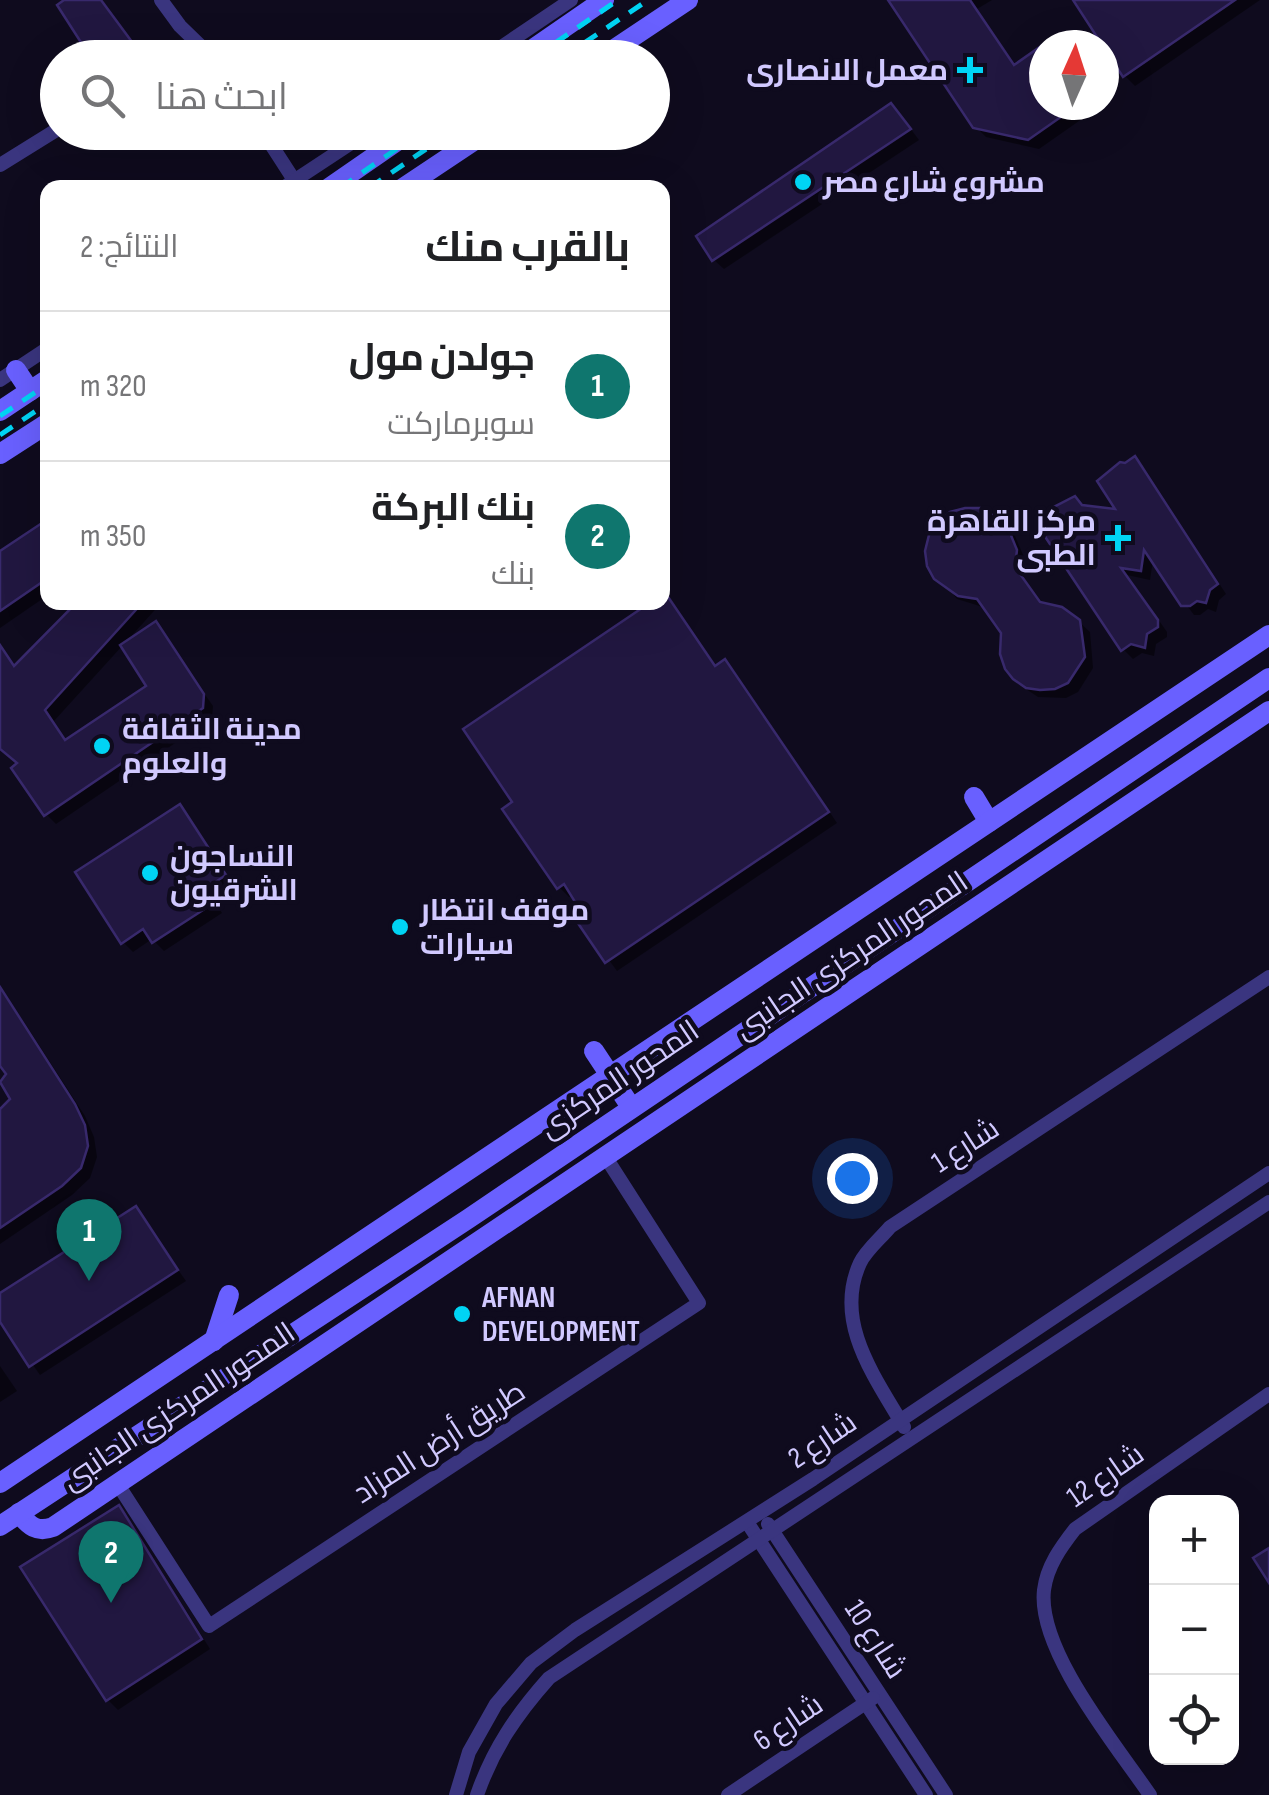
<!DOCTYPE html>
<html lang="ar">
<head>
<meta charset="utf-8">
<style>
	body { margin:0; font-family:"Sofia Sans Condensed",Cairo,sans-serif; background:#f6f6f6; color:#202124; direction:rtl }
	.controls { position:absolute; right:30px; bottom:30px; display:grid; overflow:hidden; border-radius:20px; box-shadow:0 10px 40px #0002 }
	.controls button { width:90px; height:90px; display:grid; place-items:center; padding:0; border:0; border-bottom:2px solid #e0e0e0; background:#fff; color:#202124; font:50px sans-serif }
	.compass { position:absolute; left:1029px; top:30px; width:90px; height:90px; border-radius:50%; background:#fff; box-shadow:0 10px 40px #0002; rotate:3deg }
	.you { position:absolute; left:852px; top:1178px; width:35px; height:35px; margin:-25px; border:8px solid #fff; border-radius:50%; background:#1a73e8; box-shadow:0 0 0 15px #1a73e833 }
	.badge { display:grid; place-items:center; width:65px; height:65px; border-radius:50%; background:#0f766e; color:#fff; font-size:32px; font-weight:700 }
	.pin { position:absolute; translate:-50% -82px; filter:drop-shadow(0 2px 5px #0008) }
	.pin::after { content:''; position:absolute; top:52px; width:35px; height:30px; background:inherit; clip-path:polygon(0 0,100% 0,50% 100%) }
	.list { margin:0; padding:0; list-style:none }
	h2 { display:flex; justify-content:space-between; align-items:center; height:130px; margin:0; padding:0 40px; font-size:42px }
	h2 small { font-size:32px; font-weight:400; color:#757577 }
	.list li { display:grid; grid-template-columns:65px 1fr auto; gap:30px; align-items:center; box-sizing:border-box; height:150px; padding:0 40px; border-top:2px solid #e0e0e0 }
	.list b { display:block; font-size:38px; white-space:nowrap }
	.list p { margin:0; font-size:32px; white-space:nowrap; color:#757577 }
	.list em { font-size:32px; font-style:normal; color:#757577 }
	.icon { flex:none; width:55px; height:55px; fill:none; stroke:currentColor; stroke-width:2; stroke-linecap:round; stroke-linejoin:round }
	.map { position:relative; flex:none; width:1269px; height:1795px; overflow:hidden; direction:ltr }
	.search { position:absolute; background:#fff; box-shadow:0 10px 40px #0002; left:40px; top:40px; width:630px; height:110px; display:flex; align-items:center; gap:25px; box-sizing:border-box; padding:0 35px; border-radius:55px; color:#757577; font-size:38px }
	.panel { position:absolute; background:#fff; box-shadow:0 10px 40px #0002; left:40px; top:180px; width:630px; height:430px; border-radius:20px; direction:rtl }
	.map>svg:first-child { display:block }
</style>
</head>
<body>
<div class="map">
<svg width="1269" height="1795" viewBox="0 0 1269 1795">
	<rect width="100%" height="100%" fill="#0f0b1e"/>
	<g fill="#0007" fill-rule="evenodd">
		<polygon points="69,0 101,0 137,50 125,58 94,58"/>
		<polygon points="891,0 992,0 977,9 1016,67 1044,47 1044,105 1099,107 1039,149 986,137 975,126"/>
		<polygon points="1076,0 1260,0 1135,86 1125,76"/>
		<polygon points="901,116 919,140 724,269 714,260"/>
		<polygon points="1135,459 1145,469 1226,594 1219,600 1216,612 1208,609 1200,615 1194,615 1153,560 1150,580 1127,575 1167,632 1167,637 1156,644 1154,656 1142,653 1133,659 1123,649 1083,508 1120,512 1125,465"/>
		<polygon points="48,522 48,595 0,628 0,554"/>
		<polygon points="1004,525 1015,536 1026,562 1024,579 1043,605 1079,622 1090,632 1093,668 1078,692 1066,698 1038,697 1026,689 1015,678 1004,633 986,608 957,599 930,566"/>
		<polygon points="665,596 717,668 725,662 735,672 837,823 617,971 573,911 581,905 573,894 569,897 559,887 516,803"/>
		<path d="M 81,602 L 162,602 L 126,642 L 156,625 L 213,706 L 212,718 L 56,824 L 46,814 L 20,764 L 0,747 L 0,643 L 16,668 ZM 123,645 L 149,686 L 67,742 L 54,721 Z"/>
		<polygon points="179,807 234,886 213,899 222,913 164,951 152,939 133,952 123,942"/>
		<polygon points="0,985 85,1116 94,1137 97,1157 90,1178 72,1195 0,1244 0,1117 13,1099 9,1075 0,1062"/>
		<polygon points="135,1209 186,1281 40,1375 0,1318 0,1296"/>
		<polygon points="0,1366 17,1391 0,1402"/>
		<polygon points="118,1509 128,1518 210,1649 118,1710 108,1700 24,1568"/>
	</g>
	<g fill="#211740" stroke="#38296c" stroke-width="2.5">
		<polygon points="64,0 101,0 132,42 106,58 91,58 57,5"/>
		<polygon points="888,0 970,0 1014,65 1044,44 1044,105 1078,105 1028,140 973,128"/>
		<polygon points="1073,0 1235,0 1123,77"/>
		<polygon points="891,103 911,129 712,261 696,236"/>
		<polygon points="1135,456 1218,584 1210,590 1206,603 1197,601 1190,606 1181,606 1144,550 1141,571 1121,568 1158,620 1158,627 1147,634 1145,648 1131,644 1121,651 1036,523 1046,516 1048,510 1075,496 1082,505 1115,509 1097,481 1120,462 1125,463"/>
		<polygon points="965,508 981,508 1006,523 1017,550 1015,567 1040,602 1062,607 1080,620 1085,657 1068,683 1055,689 1040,690 1026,688 1013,679 1005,669 1000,654 1001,633 977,599 958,596 934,579 927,566 925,551 929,535 937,522 950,512"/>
		<polygon points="48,519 48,578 0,611 0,551"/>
		<polygon points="662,588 715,666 725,659 829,812 605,963 569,910 577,905 564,884 557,889 502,809 512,802 463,729 651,602 662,602"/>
		<polygon points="77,602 143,602 45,710 65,740 146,686 120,645 156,621 204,694 203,708 44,816 11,768 17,763 0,749 0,645 14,666"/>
		<polygon points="180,804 226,875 205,889 214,903 152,943 143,929 121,944 75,872"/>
		<polygon points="0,987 75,1104 85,1125 88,1146 81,1168 62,1186 0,1228 0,1109 10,1099 0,1082 6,1074 0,1066"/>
		<polygon points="136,1206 178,1270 29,1367 0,1322 0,1293"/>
		<polygon points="119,1505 202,1639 106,1701 20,1567"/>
		<polygon points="1269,1548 1269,1583 1253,1558"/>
	</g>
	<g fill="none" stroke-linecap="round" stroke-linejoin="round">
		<g stroke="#3a357f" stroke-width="14">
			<polyline points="161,0 180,26 213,58"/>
			<polyline points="485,58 571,0"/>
			<polyline points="263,132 294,180"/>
			<polyline points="0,165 58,129"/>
			<polyline points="283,188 368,132"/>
			<polyline points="0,380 48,348"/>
			<path d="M 904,1427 C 875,1377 833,1322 860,1263 C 866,1250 881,1238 890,1227 L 1269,977"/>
			<polyline points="117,1483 209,1626 699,1303 605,1156"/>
			<polyline points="747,1522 926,1795"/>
			<polyline points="768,1524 946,1795"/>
			<polyline points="456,1795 469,1752 496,1704 531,1663 575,1630 813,1479 1269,1173"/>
			<path d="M 477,1795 C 493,1749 516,1715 549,1678 L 1269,1202"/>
			<polyline points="728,1795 873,1698"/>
			<path d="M 1150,1795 C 1116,1745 1037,1650 1044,1590 C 1047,1566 1061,1547 1075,1529 L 1269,1394"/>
		</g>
		<g stroke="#6960ff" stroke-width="20">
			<polyline points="520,58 604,0"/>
			<polyline points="601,58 688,0"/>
			<polyline points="329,188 410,132"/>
			<polyline points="403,188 487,132"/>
			<polyline points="16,370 30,391"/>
			<polyline points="0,411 48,379"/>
			<polyline points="0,454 48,423"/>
			<polyline points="974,797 989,822"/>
			<polyline points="594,1051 631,1107"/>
			<polyline points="214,1341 229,1295"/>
			<polyline points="0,1483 1269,635"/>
			<path d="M 19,1513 C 29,1526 37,1533 53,1527 L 1269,711"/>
			<polyline points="0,1526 468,1219 1269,678"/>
		</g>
		<g stroke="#00d4f4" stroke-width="5" stroke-dasharray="15 12" stroke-linecap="butt">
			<polyline points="533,58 618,0"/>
			<polyline points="562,58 648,0"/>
			<polyline points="340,188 421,132"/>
			<polyline points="369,188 451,132"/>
			<polyline points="0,416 48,384"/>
			<polyline points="0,435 48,403"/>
		</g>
	</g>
	<g fill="#00d4f4" stroke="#0f0b1e" stroke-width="4">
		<path d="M965 55h10v10h10v10h-10v10h-10v-10h-10v-10h10z"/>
		<circle cx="803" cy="182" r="10"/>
		<path d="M1113 523h10v10h10v10h-10v10h-10v-10h-10v-10h10z"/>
		<circle cx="102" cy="746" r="10"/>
		<circle cx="150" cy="873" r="10"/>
		<circle cx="400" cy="927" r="10"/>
		<circle cx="462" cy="1314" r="10"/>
	</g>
	<g text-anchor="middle" stroke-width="9" stroke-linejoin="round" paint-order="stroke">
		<g font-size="30" font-weight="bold" fill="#d1c9ff" stroke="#0f0b1e" text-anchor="start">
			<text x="948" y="80" text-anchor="end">معمل الانصارى</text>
			<text x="823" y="192">مشروع شارع مصر</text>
			<text x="1096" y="531" text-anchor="end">مركز القاهرة<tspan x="1096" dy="34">الطبى</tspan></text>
			<text x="122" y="739">مدينة الثقافة<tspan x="122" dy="34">والعلوم</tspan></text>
			<text x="170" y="866">النساجون<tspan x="170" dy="34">الشرقيون</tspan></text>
			<text x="420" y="920">موقف انتظار<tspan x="420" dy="34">سيارات</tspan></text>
			<text x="482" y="1307">AFNAN<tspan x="482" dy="34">DEVELOPMENT</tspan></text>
		</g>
		<g font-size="30" fill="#d1c9ff" stroke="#0f0b1e">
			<text transform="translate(851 955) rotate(-34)" y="10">المحور المركزى الجانبى</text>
			<text transform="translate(619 1079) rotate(-34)" y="10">المحور المركزى</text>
			<text transform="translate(965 1145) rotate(-33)" y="10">شارع 1</text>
			<text transform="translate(178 1406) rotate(-34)" y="10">المحور المركزى الجانبى</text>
			<text transform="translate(822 1440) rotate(-34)" y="10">شارع 2</text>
			<text transform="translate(439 1442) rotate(-33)" y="10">طريق أرض المزاد</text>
			<text transform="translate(1105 1475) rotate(-35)" y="10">شارع 12</text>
			<text transform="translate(876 1639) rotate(57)" y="10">شارع 10</text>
			<text transform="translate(788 1722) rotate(-34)" y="10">شارع 6</text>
		</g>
	</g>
</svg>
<div class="controls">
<button>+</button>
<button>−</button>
<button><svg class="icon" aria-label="locate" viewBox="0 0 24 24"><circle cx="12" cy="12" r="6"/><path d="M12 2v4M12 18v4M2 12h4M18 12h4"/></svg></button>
</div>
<svg class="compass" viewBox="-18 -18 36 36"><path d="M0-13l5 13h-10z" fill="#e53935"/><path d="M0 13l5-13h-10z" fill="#757577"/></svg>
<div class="you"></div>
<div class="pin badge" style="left:89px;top:1281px">1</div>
<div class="pin badge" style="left:111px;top:1603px">2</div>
<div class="search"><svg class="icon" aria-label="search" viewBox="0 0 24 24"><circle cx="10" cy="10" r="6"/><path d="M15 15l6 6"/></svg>ابحث هنا</div>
<section class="panel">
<h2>بالقرب منك<small>النتائج: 2</small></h2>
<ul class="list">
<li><span class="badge">1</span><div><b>جولدن مول</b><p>سوبرماركت</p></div><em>320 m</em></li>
<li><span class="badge">2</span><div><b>بنك البركة</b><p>بنك</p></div><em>350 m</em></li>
</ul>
</section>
</div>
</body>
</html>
